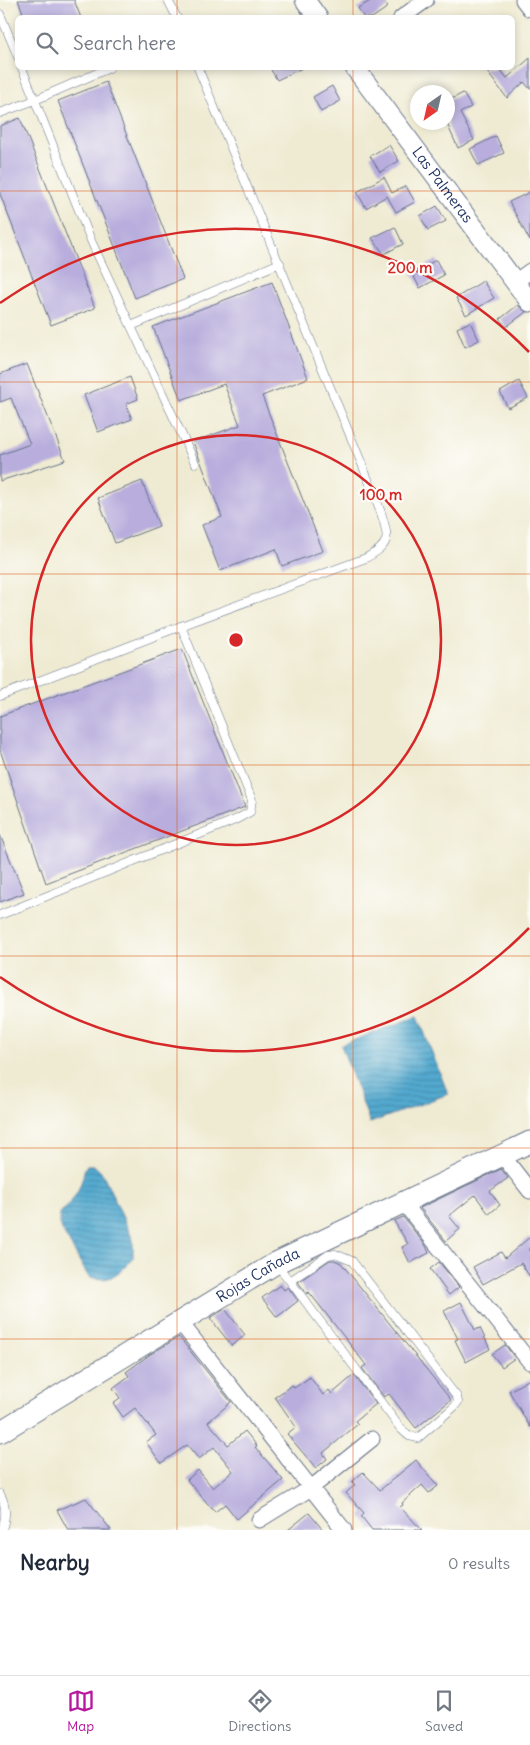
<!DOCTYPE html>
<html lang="en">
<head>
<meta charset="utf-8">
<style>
	body { margin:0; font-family:Delius,sans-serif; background:#f2f2f3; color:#1f2937 }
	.compass { position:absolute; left:410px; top:85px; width:45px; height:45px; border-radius:50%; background:#fff; box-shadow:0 2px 8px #0003; rotate:214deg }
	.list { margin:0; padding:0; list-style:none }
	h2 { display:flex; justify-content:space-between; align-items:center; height:65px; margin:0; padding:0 20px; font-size:21px }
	h2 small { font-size:16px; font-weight:400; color:#747a83 }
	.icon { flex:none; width:28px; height:28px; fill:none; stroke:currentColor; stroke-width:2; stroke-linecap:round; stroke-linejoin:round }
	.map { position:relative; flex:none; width:530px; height:1530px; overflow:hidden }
	.search { position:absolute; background:#fff; box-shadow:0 2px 8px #0003; left:15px; right:15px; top:15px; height:55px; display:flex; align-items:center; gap:12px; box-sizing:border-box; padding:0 18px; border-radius:8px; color:#747a83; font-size:19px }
	.sheet { height:145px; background:#fff }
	nav { display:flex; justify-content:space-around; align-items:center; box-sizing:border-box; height:70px; border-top:1px solid #e0e1e3; background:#fff; font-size:14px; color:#747a83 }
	nav a { display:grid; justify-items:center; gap:2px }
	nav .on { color:#b5179e }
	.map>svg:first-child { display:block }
</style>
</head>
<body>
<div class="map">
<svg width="530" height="1530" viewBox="0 0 530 1530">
	<defs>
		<pattern id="water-rules" width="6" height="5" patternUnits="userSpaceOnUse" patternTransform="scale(1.25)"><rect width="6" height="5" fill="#53a9cf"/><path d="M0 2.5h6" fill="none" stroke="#448aab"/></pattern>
	</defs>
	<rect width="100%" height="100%" fill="#fdfcf7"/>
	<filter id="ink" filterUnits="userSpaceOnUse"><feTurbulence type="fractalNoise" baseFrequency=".02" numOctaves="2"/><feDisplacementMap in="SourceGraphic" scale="10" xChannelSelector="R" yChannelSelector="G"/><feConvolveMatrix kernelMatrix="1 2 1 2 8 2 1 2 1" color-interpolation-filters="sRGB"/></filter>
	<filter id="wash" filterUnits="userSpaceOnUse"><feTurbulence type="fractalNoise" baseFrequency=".0096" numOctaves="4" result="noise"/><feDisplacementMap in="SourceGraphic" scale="20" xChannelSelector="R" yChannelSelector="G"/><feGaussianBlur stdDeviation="1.12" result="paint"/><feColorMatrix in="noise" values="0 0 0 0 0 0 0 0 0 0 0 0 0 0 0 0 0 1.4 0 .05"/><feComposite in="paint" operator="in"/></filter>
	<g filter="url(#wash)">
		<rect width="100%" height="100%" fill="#efebd3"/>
		<g fill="url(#water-rules)" stroke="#376c96">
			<polygon points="418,1016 448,1094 370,1123 341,1045"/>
			<path d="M 87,1165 L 94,1165 L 103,1174 L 133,1240 L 133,1258 C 119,1274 110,1284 88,1276 L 60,1226 L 60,1214 C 70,1205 78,1193 82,1180 C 84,1175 83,1170 87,1165 Z"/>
		</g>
		<g id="blocks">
			<g fill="#b8addd">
				<polygon points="18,0 74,0 81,18 25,18"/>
				<polygon points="372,0 383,0 388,7 372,18 364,18 358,8"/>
				<polygon points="530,58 530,89 524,82 507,98 484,68 499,68 507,78"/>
				<polygon points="270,68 302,68 277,80"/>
				<polygon points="106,82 183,279 135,298 58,101"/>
				<polygon points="332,86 340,101 321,112 313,97"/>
				<polygon points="463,93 471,107 460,113 474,140 458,148 448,126 448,101"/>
				<polygon points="20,118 95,308 51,325 0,194 0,126"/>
				<polygon points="496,136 504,153 478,165 470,149"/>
				<polygon points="389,145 399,161 380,172 370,156"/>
				<polygon points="384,177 392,193 406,186 415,202 396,212 387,196 366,208 357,192"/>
				<polygon points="530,192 530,241 509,202"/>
				<polygon points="437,206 446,221 428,230 420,216"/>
				<polygon points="395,227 403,244 384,254 372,238"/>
				<polygon points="436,260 444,275 420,288 412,273"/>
				<polygon points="483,281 494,298 466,315 456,298"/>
				<polygon points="272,282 308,378 262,396 323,551 282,566 276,549 220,571 202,525 222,517 193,442 240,425 224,384 181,400 153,327"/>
				<polygon points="518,305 526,312 506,327 500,319"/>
				<polygon points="470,322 479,340 465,347 457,328"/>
				<polygon points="27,364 65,460 0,481 0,455 30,444 11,398 0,402 0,374"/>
				<polygon points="130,377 138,399 126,404 132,419 98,432 84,395"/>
				<polygon points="519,381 528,398 508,408 500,392"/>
				<polygon points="142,481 159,526 115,543 98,498"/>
				<polygon points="182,649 245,807 46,883 0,750 0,716"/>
				<polygon points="0,835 24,893 0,902"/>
				<polygon points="501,1169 508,1178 490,1191 500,1205 489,1214 475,1195 449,1216 460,1229 446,1241 420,1208"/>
				<polygon points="403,1217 426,1246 429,1253 410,1263 402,1247 408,1244 394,1221"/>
				<polygon points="530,1237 530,1277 521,1263 483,1284 473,1267 501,1252 505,1258"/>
				<polygon points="330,1260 334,1260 341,1263 451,1400 416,1428 389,1394 384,1397 362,1368 366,1365 309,1292 307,1294 298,1282"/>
				<polygon points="439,1262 459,1287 449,1295 430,1269"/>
				<polygon points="280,1285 284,1290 288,1287 298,1301 277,1317 262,1298"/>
				<polygon points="461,1302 475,1330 480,1328 490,1349 466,1362 455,1340 458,1339 444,1311"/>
				<polygon points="225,1309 245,1335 232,1346 210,1318"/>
				<polygon points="179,1337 231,1402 208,1422 228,1445 245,1431 257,1446 255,1447 283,1480 237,1519 225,1504 215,1512 187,1480 198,1470 213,1488 233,1471 214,1447 199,1459 187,1445 161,1463 146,1442 156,1435 135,1408 123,1417 113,1403 120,1398 113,1388 129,1376 126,1372 149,1355"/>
				<polygon points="505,1345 515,1358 502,1367 492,1354"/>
				<polygon points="354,1375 376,1404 355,1421 358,1424 323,1453 327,1459 316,1468 287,1434 296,1427 275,1397 292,1385 294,1388 310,1377 323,1395 329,1390 332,1394"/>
				<polygon points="530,1379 530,1427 509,1391"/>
				<polygon points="416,1460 438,1486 429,1493 422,1485 402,1503 403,1505 400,1507 422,1530 372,1530 361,1516 364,1513 346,1493 355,1485 352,1482 363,1472 380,1490"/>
				<polygon points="86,1498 111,1530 68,1530 57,1510"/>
				<polygon points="309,1513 323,1530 288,1530"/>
			</g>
		</g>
	</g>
	<g filter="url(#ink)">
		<use href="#blocks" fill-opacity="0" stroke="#657187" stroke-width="1"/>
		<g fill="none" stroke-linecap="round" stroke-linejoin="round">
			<defs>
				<g id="service">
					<polyline points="168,0 177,18"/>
					<polyline points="0,14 18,57"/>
					<polyline points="22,68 92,243 195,463"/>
					<polyline points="0,113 35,100 109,68"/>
					<polyline points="131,326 280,263"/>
					<path d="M 0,696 L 194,621 L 366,558 C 374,553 383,549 386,540 C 390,528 369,483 364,469 L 198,68"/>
					<polyline points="0,915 235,820 250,812 252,800 181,626"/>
					<polyline points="277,1265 290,1281 401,1429 409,1436 418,1438 454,1407 458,1402 457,1397 352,1261 335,1254 328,1255 290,1281"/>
					<path d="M 0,1494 C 7,1506 6,1517 2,1530"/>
				</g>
				<g id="minor">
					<polyline points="523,0 530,9"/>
					<polyline points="401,18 426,0"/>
					<polyline points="515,282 530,271"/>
					<polyline points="502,1155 530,1191"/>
					<polyline points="403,1202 530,1362"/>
					<polyline points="180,1322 344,1530"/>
					<polyline points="259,1520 311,1488 372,1439"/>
				</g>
				<g id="tertiary">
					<polyline points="305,0 318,18"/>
					<path id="s1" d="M 355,68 L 530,302"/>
				</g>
				<g id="secondary">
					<path id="s2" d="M 0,1432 L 276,1263 L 530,1142"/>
				</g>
			</defs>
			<use href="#service" stroke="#657187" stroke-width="9"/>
			<use href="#minor" stroke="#657187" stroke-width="17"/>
			<use href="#tertiary" stroke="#657187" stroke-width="21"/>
			<use href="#secondary" stroke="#657187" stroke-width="23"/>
			<use href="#service" stroke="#fff" stroke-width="8"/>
			<use href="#minor" stroke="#fff" stroke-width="15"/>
			<use href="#tertiary" stroke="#fff" stroke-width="19"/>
			<use href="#secondary" stroke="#fff" stroke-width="21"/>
		</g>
	</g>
	<path fill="none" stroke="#de5710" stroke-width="1" stroke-opacity="0.55" d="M 177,0 L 177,18M 353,0 L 353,18M 177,68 L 177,1530M 353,68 L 353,1530M 0,191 L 530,191M 0,382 L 530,382M 0,574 L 530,574M 0,765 L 530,765M 0,956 L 530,956M 0,1148 L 530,1148M 0,1339 L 530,1339"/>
	<g fill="none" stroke="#d62828" stroke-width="2.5">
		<circle cx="236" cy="640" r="205"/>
		<path d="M529 928A411 411 0 0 1 0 977M0 303A411 411 0 0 1 529 352"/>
	</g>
	<g text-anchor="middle" stroke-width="4.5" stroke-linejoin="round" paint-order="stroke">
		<g font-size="15" fill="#1b2f5e" stroke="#fdfcf7">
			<text dy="5" stroke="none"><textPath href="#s1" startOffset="146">Las Palmeras</textPath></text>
			<text dy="5" stroke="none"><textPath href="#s2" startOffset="302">Rojas Cañada</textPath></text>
		</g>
	</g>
	<circle cx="236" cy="640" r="8" fill="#d62828" stroke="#fdfcf7" stroke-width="2.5"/>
	<g font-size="15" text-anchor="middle" font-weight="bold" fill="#d62828" stroke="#fdfcf7" stroke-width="4.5" stroke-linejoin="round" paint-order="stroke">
		<text x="410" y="273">200 m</text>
		<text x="381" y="500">100 m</text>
	</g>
</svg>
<svg class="compass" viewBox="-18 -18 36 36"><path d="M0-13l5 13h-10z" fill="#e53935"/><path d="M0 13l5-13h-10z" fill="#747a83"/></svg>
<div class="search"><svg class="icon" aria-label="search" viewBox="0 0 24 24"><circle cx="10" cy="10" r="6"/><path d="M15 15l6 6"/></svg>Search here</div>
</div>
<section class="sheet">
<h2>Nearby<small>0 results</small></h2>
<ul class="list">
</ul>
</section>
<nav>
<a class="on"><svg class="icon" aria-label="map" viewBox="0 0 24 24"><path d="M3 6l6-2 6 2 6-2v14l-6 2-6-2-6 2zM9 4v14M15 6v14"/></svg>Map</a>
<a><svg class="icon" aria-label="directions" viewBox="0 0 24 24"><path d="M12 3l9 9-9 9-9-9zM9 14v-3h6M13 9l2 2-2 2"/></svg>Directions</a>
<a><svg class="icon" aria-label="saved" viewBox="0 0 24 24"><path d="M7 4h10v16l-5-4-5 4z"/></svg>Saved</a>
</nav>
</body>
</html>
